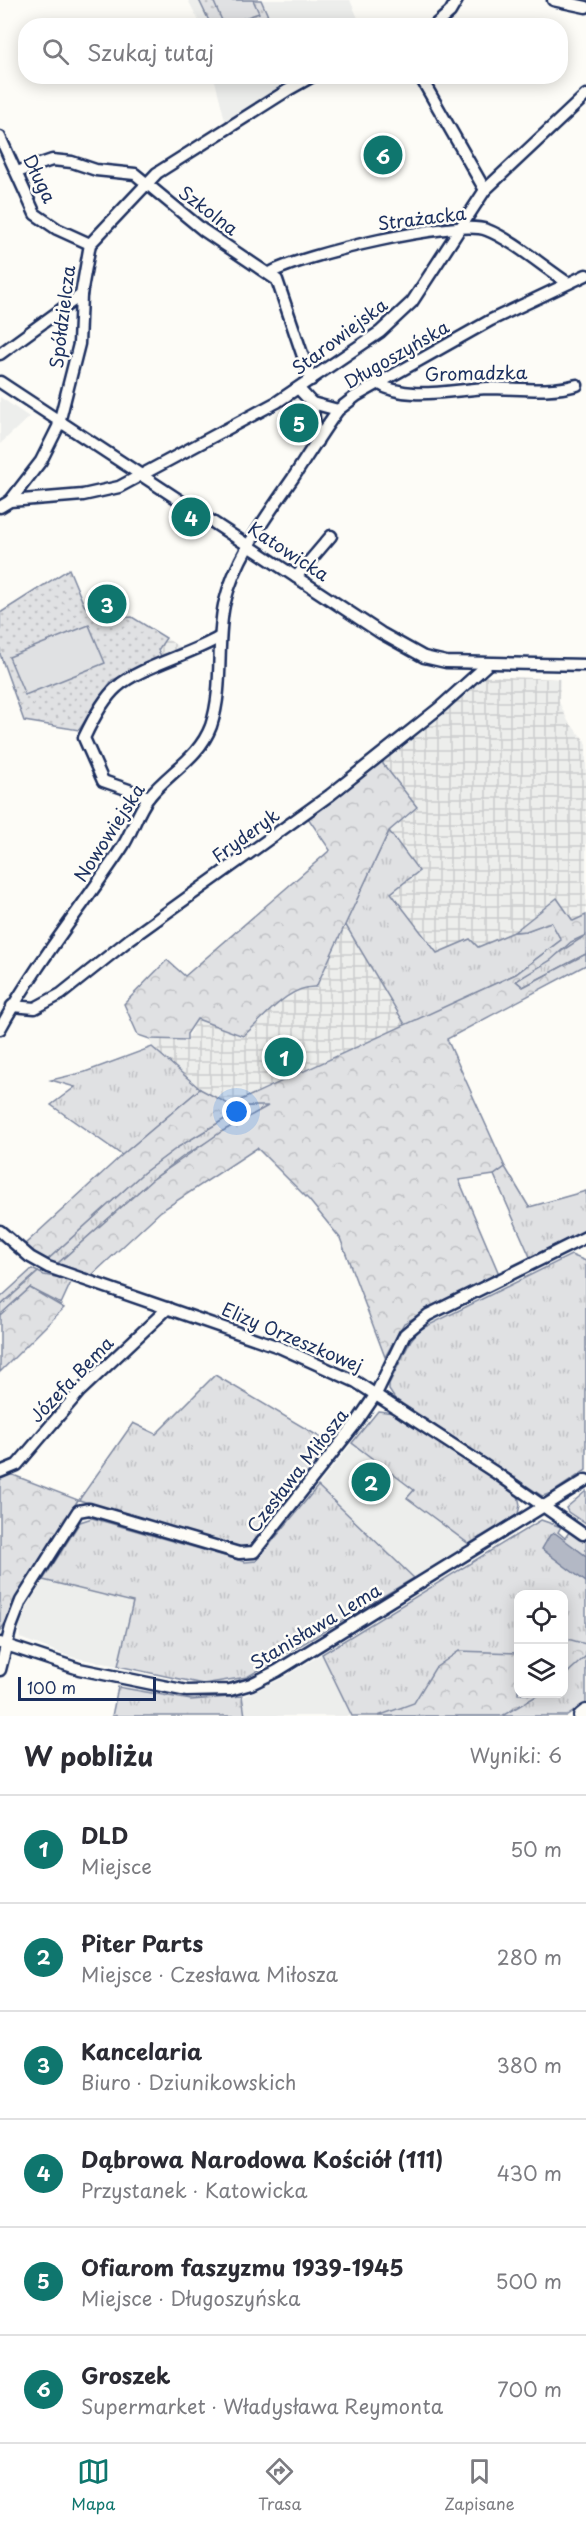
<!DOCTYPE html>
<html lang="pl">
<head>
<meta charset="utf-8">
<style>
	body { margin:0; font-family:"Playpen Sans",sans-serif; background:#f2f2f3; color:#2b2b33 }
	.controls { position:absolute; right:18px; bottom:18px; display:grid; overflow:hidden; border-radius:12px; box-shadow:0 3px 15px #0003 }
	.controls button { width:54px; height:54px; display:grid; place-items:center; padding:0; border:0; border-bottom:2px solid #e1e1e2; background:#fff; color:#2b2b33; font:30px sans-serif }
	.scale { position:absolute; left:18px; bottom:15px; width:138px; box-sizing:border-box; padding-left:6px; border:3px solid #1b2f5e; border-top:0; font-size:16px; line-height:21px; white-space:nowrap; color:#1b2f5e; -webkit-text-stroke:4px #fdfcf7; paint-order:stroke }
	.you { position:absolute; left:237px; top:1112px; width:21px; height:21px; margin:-15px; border:4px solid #fff; border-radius:50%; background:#1a73e8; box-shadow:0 0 0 9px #1a73e833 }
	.badge { display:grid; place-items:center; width:39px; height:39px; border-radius:50%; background:#0f766e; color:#fff; font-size:20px; font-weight:700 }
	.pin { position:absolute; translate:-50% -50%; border:3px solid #fff; box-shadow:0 2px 6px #0006 }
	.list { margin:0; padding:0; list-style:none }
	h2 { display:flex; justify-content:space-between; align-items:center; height:78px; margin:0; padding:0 24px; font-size:26px }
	h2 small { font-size:20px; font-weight:400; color:#7c7c81 }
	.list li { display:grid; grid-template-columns:39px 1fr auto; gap:18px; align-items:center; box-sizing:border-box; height:108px; padding:0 24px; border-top:2px solid #e1e1e2 }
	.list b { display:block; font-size:22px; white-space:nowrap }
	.list p { margin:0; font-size:20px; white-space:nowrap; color:#7c7c81 }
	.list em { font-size:20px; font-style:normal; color:#7c7c81 }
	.icon { flex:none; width:33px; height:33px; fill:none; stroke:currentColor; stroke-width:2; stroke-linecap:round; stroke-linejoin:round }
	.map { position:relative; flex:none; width:586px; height:1716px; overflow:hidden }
	.search { position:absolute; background:#fff; box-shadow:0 3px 15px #0003; left:18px; right:18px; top:18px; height:66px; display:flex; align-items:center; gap:15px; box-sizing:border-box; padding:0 21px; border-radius:24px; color:#7c7c81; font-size:22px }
	.sheet { height:726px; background:#fff }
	nav { display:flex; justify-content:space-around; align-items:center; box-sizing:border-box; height:84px; border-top:2px solid #e1e1e2; background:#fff; font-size:16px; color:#7c7c81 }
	nav a { display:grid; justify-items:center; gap:3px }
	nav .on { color:#0f766e }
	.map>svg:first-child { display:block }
</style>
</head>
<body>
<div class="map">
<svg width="586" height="1716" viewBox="0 0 586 1716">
	<defs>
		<pattern id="industrial-grid" width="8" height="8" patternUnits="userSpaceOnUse" patternTransform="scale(1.5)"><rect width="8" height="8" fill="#edeeec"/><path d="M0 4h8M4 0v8" fill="none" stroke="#cbcccd"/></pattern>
		<pattern id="grass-tufts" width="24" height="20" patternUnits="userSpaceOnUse" patternTransform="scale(1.5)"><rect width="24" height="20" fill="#e0e1e3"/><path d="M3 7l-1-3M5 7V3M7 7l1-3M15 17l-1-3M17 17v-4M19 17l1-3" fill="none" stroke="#c0c1c5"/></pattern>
		<pattern id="forest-crowns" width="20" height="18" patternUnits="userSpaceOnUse" patternTransform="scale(1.5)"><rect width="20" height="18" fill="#e0e1e3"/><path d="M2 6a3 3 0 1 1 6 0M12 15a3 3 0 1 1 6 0" fill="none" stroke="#c0c1c5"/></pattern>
		<pattern id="park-dots" width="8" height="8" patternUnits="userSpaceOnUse" patternTransform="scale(1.5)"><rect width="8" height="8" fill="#e0e1e3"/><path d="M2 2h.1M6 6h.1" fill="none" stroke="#c0c1c5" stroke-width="1.8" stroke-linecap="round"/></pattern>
	</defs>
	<rect width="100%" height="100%" fill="#fdfcf7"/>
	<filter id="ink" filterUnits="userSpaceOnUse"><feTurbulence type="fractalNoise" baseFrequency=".0167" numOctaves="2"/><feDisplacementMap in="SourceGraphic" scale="12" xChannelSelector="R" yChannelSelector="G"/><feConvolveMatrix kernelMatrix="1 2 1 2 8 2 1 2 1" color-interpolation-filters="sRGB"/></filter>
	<g filter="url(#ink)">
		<g fill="#edeeec">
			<polygon points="188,0 350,0 361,25 201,25"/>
			<polygon points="214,77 301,77 226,124"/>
			<polygon points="0,397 29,417 0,444"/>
			<polygon points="352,1443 415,1490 408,1498 469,1544 414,1578 318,1486"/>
			<polygon points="43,1580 133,1602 118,1666 71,1657 20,1638 19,1628 25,1611"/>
			<polygon points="322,1654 352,1716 245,1716 242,1697 279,1680"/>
		</g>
		<g fill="url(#industrial-grid)">
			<polygon points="166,638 182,649 163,660 158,650"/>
			<polygon points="481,676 560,679 559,702 568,721 586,742 586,915 573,921 557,899 514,932 478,947 470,939 437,953 391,893 419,871 389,831 417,807 383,764 383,760"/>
			<polygon points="345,924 406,1026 229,1105 200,1089 152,1047 150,1039 187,1040 197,1019 254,1027 273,1007 307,986"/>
		</g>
		<g fill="url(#grass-tufts)" stroke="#7e88a0" stroke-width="1.5" fill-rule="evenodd">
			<polygon points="389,831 419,871 391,893 437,953 470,939 478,947 514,932 526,931 551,921 561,940 516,974 406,1026 345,924"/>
			<polygon points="586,935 586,954 523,987 516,981"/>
			<polygon points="152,1047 200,1089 122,1155 51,1105 75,1087 51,1080 85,1072"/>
			<polygon points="270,1105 185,1155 152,1180 56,1265 46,1261 143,1173 178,1147 246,1106"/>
			<polygon points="505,1167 529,1207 586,1191 586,1233 531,1259 494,1175"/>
			<polygon points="571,1255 586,1261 586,1470 550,1494 542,1496 395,1399 389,1390 389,1384 411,1340 419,1330"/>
			<polygon points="38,1272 44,1275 72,1280 61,1304 30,1288 0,1315 0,1306"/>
			<polygon points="215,1375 330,1443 322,1459 254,1545 239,1548 79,1500 133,1423 156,1434"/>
			<polygon points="378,1411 394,1413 518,1495 520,1505 518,1514 469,1544 407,1498 414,1490 352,1443"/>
			<polygon points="318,1486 414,1578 247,1677 203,1684 118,1666 133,1602 43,1580 80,1522 92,1518 245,1562 256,1561"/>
			<polygon points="586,1491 586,1524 568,1512 566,1508"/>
			<path d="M 541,1520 L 561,1527 L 558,1532 L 565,1538 L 572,1528 L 586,1534 L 586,1703 L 567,1716 L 352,1716 L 322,1654 ZM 518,1594 L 564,1594 L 564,1694 L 518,1694 Z"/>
			<polygon points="118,1687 191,1700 242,1696 245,1716 112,1716"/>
		</g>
		<g fill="url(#forest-crowns)" stroke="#7e88a0" stroke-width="1.5">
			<path d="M 383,760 L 383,764 L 417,807 L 389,831 L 316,987 C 288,985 264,1019 243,1036 L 197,1019 L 187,1034 L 187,1040 L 150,1039 L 138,1035 L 124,1004 L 167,960 L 185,976 L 330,850 L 308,818 Z"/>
			<polygon points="557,898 573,921 586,915 586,935 571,942 551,960 516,981 523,987 586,954 586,965 447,1039 505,1167 494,1175 459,1180 499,1274 404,1323 385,1357 340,1238 309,1200 257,1148 161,1211 92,1275 56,1265 152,1180 221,1132 268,1106 246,1106 178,1147 143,1173 46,1261 24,1245 122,1155 200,1089 230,1105 516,974 561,940 551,922 526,931 514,932"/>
			<polygon points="32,1269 38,1272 0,1306 0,1298"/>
			<polygon points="30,1288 64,1308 0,1372 0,1315"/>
			<polygon points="0,1470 78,1500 32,1572 8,1620 0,1630"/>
			<polygon points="564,1638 586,1644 586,1656 564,1676"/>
			<polygon points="459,1651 518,1653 518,1694 540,1694 502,1716 378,1716 414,1703 435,1668"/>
		</g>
		<g fill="url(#park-dots)" stroke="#7e88a0" stroke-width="1.5">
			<polygon points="199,0 261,0 272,25 211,25"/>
			<polygon points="69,569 84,605 99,620 132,617 166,638 158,650 163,660 112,680 79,730 24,721 0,654 0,613"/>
		</g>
		<g fill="#e0e1e3" stroke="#7e88a0" stroke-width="1.5">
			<polygon points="213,0 253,0 259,13 224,25"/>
			<polygon points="89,625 105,663 25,695 9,657"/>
		</g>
		<polygon fill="#b3b8c5" stroke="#76819c" stroke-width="1.5" points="555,1533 586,1556 586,1582 542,1549 550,1535"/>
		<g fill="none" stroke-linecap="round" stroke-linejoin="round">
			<defs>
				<g id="minor">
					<polyline points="553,0 586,7"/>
					<polyline points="434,26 450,12 457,0"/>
					<polyline points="420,76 485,190"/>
					<polyline points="0,137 35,214 57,229 90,244"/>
					<polyline points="17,172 52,160 72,162 96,170 135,174 203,230 277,280 311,380"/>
					<path d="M 270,273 C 301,255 457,218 487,230 C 511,239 545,268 568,283"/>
					<polyline points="0,354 81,295"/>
					<polyline points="0,382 381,633 424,657 446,662 586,665"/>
					<path d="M 378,383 C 406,402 456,389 488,388 C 518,388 548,393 577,385"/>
					<polyline points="299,389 312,403 338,410"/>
					<polyline points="312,403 317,442"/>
					<polyline points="10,501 41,461 58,427 79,344 81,295 90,244 157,173 288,90 313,76"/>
					<polyline points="0,507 10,501 83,495 119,487 277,402 380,332 412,302 485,190 586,95"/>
					<polyline points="296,577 331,536"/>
					<path d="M 149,797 L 103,781 L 84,738 C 92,721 103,699 117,687 C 138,668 191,654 218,638"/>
					<polyline points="12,1006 35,1008 61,994 130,939 330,795 438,709 487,665"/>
					<path d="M 0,1029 C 35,965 81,909 121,849 C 132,833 137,812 149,797 C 169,772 199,758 211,726 C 224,687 216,644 224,605 C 235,558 266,517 293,478 C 308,455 322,432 338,410 L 356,396 L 491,320 L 586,275"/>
					<polyline points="0,1231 30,1257 48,1267 279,1347 356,1382 496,1473 583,1534"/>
					<polyline points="0,1472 17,1465 80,1391 168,1308"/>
					<polyline points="0,1643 79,1669 187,1691 230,1690 251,1684 277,1671 586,1480"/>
					<polyline points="0,1670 11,1627 21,1601 78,1511 89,1509 239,1553 254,1552 357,1422 376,1394 405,1334 428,1315 586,1237"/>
				</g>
				<polyline id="major" points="581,1716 586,1712"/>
			</defs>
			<use href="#minor" stroke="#1b2f5e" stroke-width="15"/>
			<use href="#major" stroke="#1b2f5e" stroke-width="18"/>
			<use href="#minor" stroke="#fdfcf7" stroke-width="10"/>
			<use href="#major" stroke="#fdfcf7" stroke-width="14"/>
		</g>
	</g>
	<g text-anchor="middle" stroke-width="5" stroke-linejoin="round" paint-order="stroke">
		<g font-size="18" fill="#1b2f5e" stroke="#fdfcf7">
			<text transform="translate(39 179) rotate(64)" y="6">Długa</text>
			<text transform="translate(208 211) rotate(37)" y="6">Szkolna</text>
			<text transform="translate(422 219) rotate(-7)" y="6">Strażacka</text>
			<text transform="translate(63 317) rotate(-83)" y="6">Spółdzielcza</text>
			<text transform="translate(340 337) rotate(-37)" y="6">Starowiejska</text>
			<text transform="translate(397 355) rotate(-30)" y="6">Długoszyńska</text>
			<text transform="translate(476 374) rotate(-1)" y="6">Gromadzka</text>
			<text transform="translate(288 552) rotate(33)" y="6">Katowicka</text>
			<text transform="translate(110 833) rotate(-57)" y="6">Nowowiejska</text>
			<text transform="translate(246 836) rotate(-36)" y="6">Fryderyk</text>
			<text transform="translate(292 1338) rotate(23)" y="6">Elizy Orzeszkowej</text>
			<text transform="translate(72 1380) rotate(-46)" y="6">Józefa Bema</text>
			<text transform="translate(298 1471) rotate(-52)" y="6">Czesława Miłosza</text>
			<text transform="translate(316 1627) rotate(-31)" y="6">Stanisława Lema</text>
		</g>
	</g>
</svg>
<div class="controls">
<button><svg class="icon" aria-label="locate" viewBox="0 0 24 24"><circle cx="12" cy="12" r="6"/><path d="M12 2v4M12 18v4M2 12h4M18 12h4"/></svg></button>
<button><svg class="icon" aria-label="layers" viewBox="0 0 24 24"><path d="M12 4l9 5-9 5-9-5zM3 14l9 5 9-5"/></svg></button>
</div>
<div class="scale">100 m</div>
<div class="you"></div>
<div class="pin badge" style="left:284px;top:1057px">1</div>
<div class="pin badge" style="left:371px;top:1482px">2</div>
<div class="pin badge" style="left:107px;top:604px">3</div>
<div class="pin badge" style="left:191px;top:517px">4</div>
<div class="pin badge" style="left:299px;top:423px">5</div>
<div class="pin badge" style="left:383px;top:155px">6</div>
<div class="search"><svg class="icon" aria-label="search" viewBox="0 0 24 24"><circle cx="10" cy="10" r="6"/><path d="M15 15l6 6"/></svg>Szukaj tutaj</div>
</div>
<section class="sheet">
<h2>W pobliżu<small>Wyniki: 6</small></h2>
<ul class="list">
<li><span class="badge">1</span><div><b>DLD</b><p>Miejsce</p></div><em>50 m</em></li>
<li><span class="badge">2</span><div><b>Piter Parts</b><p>Miejsce · Czesława Miłosza</p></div><em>280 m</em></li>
<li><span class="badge">3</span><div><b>Kancelaria</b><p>Biuro · Dziunikowskich</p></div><em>380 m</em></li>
<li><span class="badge">4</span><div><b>Dąbrowa Narodowa Kościół (111)</b><p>Przystanek · Katowicka</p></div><em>430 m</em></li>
<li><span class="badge">5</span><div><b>Ofiarom faszyzmu 1939-1945</b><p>Miejsce · Długoszyńska</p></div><em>500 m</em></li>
<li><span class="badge">6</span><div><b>Groszek</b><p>Supermarket · Władysława Reymonta</p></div><em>700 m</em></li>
</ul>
</section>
<nav>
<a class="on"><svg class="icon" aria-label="map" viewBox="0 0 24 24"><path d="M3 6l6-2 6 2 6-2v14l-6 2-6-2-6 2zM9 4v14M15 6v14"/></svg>Mapa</a>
<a><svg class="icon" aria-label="directions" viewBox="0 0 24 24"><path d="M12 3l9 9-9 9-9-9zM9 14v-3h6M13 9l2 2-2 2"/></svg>Trasa</a>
<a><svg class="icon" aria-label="saved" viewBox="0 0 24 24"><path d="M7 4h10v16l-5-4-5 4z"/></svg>Zapisane</a>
</nav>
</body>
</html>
